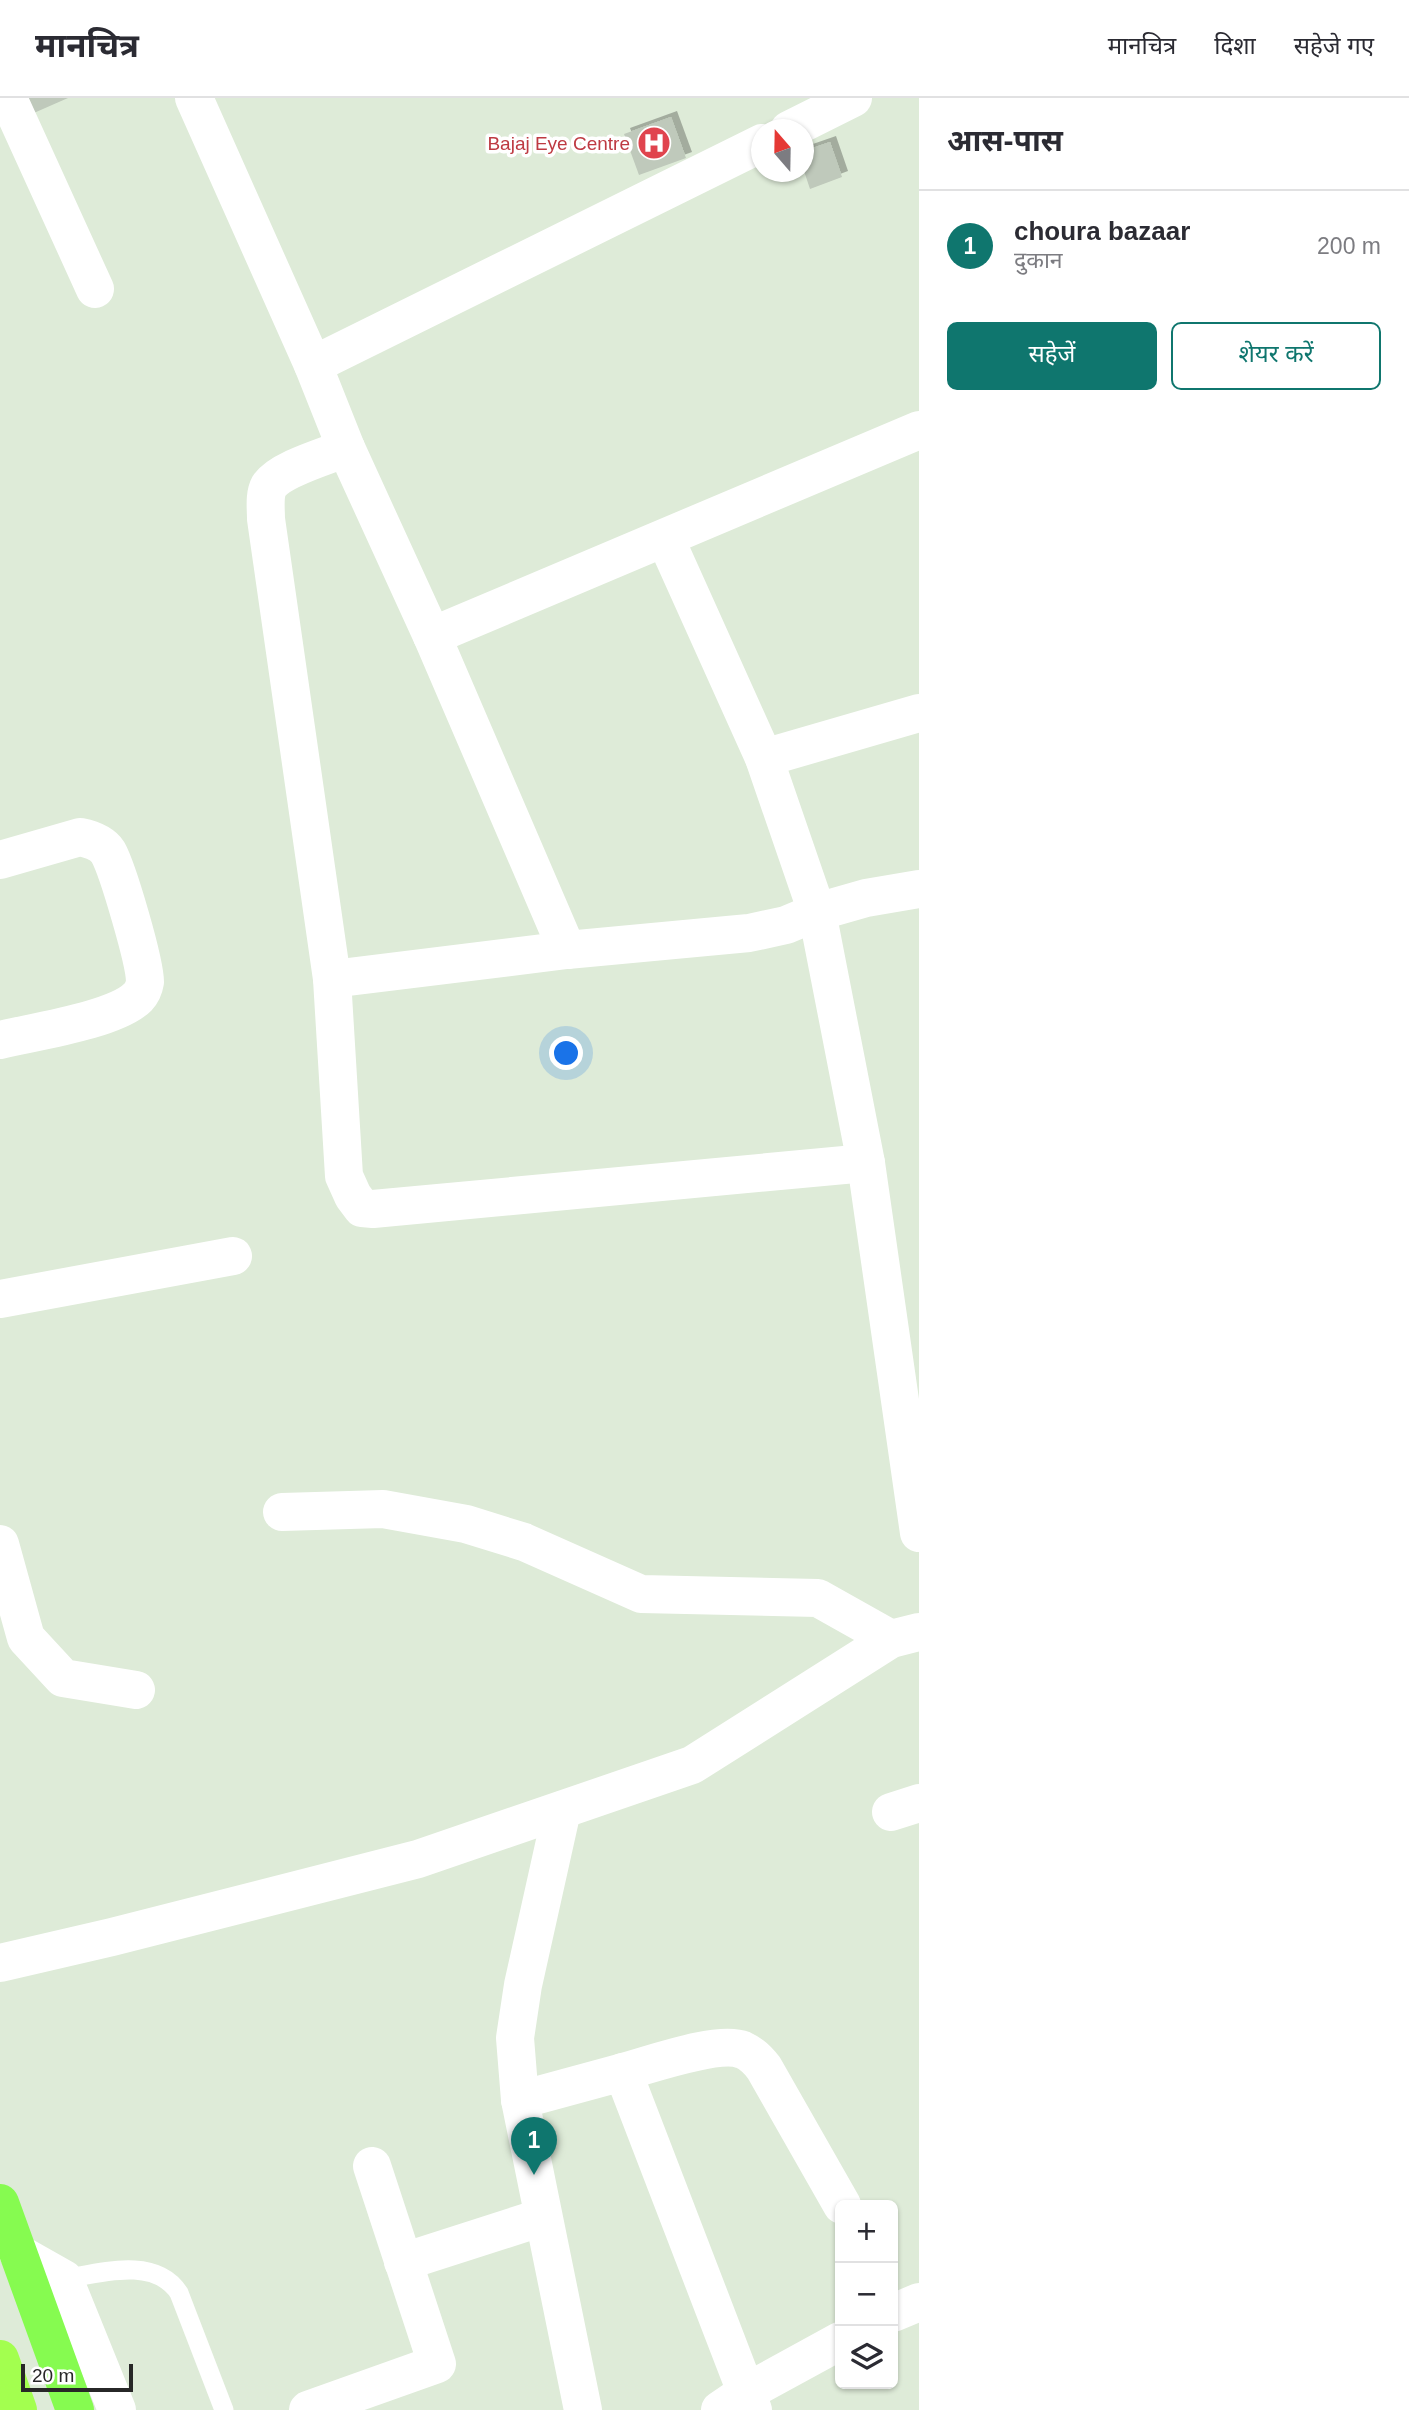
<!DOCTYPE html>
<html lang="hi">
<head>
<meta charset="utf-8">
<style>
	body { margin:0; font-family:Arial,"Noto Sans Devanagari",sans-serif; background:#f7f7f7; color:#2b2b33 }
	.controls { position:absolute; right:21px; bottom:21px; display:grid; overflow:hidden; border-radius:10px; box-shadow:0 2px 5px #0004 }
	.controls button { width:63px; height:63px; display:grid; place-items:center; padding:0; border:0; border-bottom:2px solid #e1e1e2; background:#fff; color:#2b2b33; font:35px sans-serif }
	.compass { position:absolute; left:751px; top:21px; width:63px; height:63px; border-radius:50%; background:#fff; box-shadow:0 2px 5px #0004; rotate:340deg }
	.scale { position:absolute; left:21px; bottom:18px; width:112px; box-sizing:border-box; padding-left:7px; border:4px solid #272727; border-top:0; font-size:19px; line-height:24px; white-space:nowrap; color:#272727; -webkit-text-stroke:5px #fff; paint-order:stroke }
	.you { position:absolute; left:567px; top:956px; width:24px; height:24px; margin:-18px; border:5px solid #fff; border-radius:50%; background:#1a73e8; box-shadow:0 0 0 10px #1a73e833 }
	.badge { display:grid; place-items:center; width:46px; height:46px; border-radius:50%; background:#0f766e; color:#fff; font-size:23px; font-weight:700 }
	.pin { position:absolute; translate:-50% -58px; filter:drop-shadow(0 2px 4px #0008) }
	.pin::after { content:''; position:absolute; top:37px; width:24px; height:21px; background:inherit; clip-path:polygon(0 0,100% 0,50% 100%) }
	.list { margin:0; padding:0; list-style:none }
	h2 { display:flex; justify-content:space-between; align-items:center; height:91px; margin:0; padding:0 28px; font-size:30px }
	h2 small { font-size:23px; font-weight:400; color:#7c7c81 }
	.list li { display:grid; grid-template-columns:46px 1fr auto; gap:21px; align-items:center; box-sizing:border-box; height:112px; padding:0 28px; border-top:2px solid #e1e1e2 }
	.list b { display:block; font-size:26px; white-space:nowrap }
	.list p { margin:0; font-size:23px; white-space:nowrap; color:#7c7c81 }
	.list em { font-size:23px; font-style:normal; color:#7c7c81 }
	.actions { display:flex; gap:14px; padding:21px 28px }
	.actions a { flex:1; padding:16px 0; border:2px solid #0f766e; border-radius:10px; text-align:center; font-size:24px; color:#0f766e }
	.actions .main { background:#0f766e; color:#fff }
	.icon { flex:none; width:38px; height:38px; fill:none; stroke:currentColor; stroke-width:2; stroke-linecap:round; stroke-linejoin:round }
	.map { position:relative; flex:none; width:919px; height:2312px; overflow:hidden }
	header { display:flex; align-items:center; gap:42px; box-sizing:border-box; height:98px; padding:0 35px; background:#fff; border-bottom:2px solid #e1e1e2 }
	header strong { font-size:33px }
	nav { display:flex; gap:38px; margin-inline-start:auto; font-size:24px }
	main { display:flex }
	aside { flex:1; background:#fff }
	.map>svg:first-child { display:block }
</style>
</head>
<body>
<header>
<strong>मानचित्र</strong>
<nav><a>मानचित्र</a><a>दिशा</a><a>सहेजे गए</a></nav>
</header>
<main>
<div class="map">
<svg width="919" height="2312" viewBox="0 0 919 2312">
	<defs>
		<filter id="shadow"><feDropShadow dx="6" dy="-6" stdDeviation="0" flood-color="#0004"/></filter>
	</defs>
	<rect width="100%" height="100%" fill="#deebd8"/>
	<g fill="#bfc9bb" filter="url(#shadow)">
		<polygon points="18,0 68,0 27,18"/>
		<polygon points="671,19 686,60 639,77 624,36"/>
		<polygon points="830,44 842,79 810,91 804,73 804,53"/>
	</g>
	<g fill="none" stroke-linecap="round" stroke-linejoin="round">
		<path stroke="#fff" stroke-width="19" d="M 64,2181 C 100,2175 155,2158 179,2195 L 224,2312"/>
		<g stroke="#fff" stroke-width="38">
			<polyline points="8,0 95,191"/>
			<polyline points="194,0 313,267 346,350 432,538 567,852"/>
			<polyline points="789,32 853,0"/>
			<polyline points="313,267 762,45"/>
			<path d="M 346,350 C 327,358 280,371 269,388 C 264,397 266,411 266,421 L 332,881 L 344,1078 L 353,1098 L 362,1110 L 373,1111 L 866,1065"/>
			<polyline points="665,440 764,660 817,814 866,1065 919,1435"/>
			<polyline points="432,538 919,332"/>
			<polyline points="764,660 919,615"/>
			<path d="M 0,762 L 80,739 C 90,741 102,745 108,754 C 118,772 145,864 145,884 C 144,890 142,895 138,899 C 116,922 33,934 0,942"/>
			<polyline points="332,881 567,852 749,835 786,827 817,814 866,800 919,791"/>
			<polyline points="0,1201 233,1158"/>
			<polyline points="282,1414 383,1411 466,1426 524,1444 641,1496 818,1500 891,1541"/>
			<polyline points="0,1446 26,1540 63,1580 136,1592"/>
			<polyline points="562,1712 523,1887 515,1940 520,2002 583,2312"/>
			<polyline points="891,1714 919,1705"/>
			<polyline points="0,1865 112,1839 418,1761 692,1667 891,1541 919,1534"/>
			<path d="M 623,1974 C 650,1967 718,1942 743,1952 C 752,1956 758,1962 764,1970 L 842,2107"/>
			<polyline points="520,2002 623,1974 753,2312"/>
			<polyline points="403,2164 543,2119"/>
			<polyline points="893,2215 919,2204"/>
			<polyline points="308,2312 437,2266 372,2068"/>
			<polyline points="720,2312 745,2295 840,2243"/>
		</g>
		<polyline stroke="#fff" stroke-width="38" points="18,2155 64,2181 117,2312"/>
		<polyline stroke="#86fb50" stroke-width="38" points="0,2105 75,2312"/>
		<polyline stroke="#a3ff4f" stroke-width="38" points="0,2261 18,2312"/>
	</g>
	<defs>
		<symbol id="hospital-disc" viewBox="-11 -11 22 22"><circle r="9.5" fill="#e0444e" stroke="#fff"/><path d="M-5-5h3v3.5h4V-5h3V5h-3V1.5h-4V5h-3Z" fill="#fff"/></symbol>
	</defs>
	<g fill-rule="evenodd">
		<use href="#hospital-disc" x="635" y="26" width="38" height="38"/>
	</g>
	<g text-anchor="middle" stroke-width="7" stroke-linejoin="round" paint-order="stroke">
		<g font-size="19" fill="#be3a42" stroke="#fff" text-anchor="end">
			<text x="630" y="52">Bajaj Eye Centre</text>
		</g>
	</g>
</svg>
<div class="controls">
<button>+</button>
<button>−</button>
<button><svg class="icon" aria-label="layers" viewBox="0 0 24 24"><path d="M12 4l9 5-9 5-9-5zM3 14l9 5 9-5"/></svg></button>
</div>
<svg class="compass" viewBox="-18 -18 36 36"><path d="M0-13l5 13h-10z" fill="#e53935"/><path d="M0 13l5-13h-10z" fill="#7c7c81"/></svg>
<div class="scale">20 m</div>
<div class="you"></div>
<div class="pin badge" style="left:534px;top:2077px">1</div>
</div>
<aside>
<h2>आस-पास<small></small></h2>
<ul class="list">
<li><span class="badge">1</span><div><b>choura bazaar</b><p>दुकान</p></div><em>200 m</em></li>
</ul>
<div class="actions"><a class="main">सहेजें</a><a>शेयर करें</a></div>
</aside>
</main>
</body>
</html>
